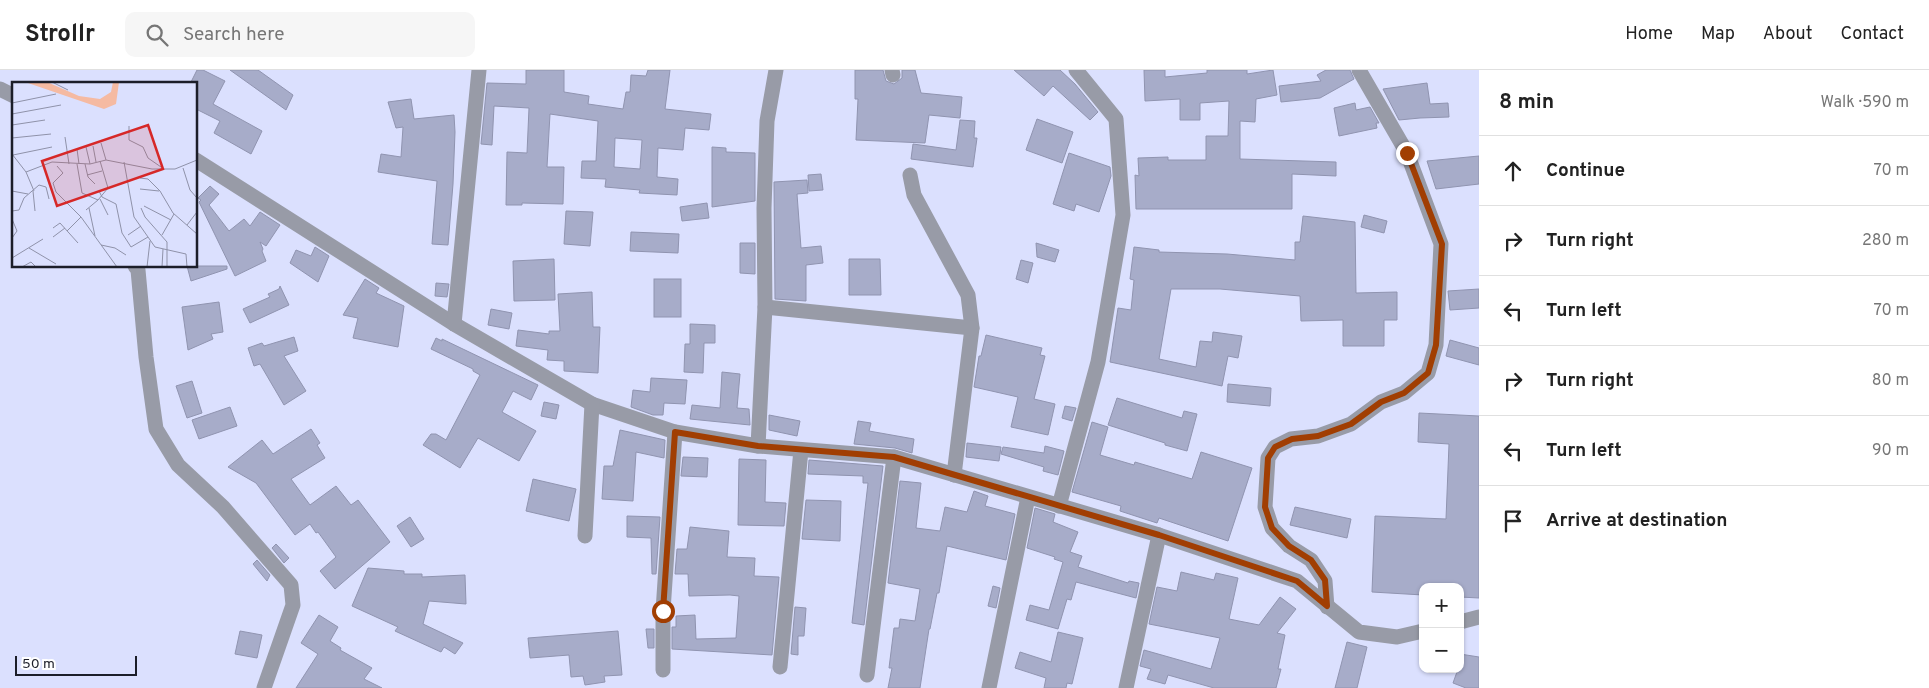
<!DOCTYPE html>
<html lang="en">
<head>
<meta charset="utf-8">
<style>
	body { margin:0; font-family:Overpass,sans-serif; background:#f6f6f6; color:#222 }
	.controls { position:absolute; right:15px; bottom:15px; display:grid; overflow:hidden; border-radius:10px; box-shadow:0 1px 4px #0004 }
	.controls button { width:45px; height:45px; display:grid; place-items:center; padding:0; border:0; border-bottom:1px solid #e0e0e0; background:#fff; color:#222; font:25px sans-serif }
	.scale { position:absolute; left:15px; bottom:12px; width:122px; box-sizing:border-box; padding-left:5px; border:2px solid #1c1e29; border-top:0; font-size:14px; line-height:18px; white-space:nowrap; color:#1c1e29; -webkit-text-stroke:4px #fff; paint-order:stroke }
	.stop { position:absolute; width:15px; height:15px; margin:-11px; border:4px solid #a13e02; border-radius:50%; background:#fff }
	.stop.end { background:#a13e02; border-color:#fff; box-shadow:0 1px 5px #0008 }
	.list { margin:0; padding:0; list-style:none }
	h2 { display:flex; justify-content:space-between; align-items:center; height:65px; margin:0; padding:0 20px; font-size:21px }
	h2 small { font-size:16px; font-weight:400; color:#767676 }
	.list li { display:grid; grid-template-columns:32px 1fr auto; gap:15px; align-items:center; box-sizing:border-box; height:70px; padding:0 20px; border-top:1px solid #e0e0e0 }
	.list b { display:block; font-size:19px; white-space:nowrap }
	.list em { font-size:16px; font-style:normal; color:#767676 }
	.icon { flex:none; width:28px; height:28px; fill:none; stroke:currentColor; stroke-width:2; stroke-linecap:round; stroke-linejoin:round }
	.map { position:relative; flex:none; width:1479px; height:618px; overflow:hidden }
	header { display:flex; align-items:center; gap:30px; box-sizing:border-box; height:70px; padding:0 25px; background:#fff; border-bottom:1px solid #e0e0e0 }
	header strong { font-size:24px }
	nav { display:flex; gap:28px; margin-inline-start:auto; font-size:18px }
	.search { width:350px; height:45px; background:#f6f6f6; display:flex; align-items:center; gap:12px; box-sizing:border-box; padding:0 18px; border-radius:10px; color:#767676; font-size:19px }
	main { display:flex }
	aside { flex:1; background:#fff }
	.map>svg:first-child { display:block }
</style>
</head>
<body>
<header>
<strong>Strollr</strong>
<div class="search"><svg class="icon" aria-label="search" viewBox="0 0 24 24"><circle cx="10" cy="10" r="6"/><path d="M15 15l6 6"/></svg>Search here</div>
<nav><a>Home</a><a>Map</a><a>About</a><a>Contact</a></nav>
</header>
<main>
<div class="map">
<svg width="1479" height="618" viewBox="0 0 1479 618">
	<rect width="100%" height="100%" fill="#dbe0fe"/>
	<g fill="#a7acc9" stroke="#9094b0" fill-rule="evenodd">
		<polygon points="197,0 203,0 225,11 213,34 262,61 251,84 214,63 220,51 196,39 196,14 190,14"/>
		<polygon points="230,0 258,0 293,25 286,40"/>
		<path d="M 526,0 L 564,0 L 564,22 L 589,26 L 588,34 L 623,39 L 626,22 L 630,22 L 631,5 L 646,6 L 648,0 L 670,0 L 665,39 L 711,44 L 709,60 L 685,58 L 683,80 L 658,78 L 657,107 L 678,109 L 677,125 L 639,123 L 640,120 L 605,117 L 606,109 L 581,108 L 582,91 L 596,91 L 598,51 L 550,44 L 547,97 L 564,97 L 563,134 L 522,133 L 522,135 L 506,135 L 507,82 L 527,83 L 529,38 L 494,36 L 492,75 L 481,74 L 487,13 L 526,14 ZM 615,68 L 642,70 L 640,99 L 614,97 Z"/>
		<polygon points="855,0 883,0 886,11 894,14 902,8 902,0 915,0 921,23 962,27 960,48 929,45 925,73 856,70 858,29 855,29"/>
		<polygon points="1014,0 1060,0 1075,14 1098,42 1090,50 1053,16 1044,26"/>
		<polygon points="1144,0 1165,0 1165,7 1207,3 1207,0 1247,0 1247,4 1273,0 1277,25 1256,29 1255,52 1240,51 1240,89 1336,92 1336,106 1292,104 1292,139 1136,139 1135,105 1139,106 1138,88 1168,87 1168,90 1206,90 1206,66 1228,66 1229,31 1200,33 1200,50 1180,50 1180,29 1145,31"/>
		<polygon points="1326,0 1350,0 1354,9 1320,28 1281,32 1279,16 1321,11 1317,5"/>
		<polygon points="1427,13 1430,34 1448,33 1449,47 1420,48 1399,50 1383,19"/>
		<polygon points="411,29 414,49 454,45 455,62 453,114 448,175 432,174 437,111 378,102 381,84 401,87 403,57 396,58 388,32"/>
		<polygon points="1355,33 1356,40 1370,37 1379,53 1376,53 1377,58 1339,66 1334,38"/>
		<polygon points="1037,49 1073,62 1062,93 1026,80"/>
		<polygon points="960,50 975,51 974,68 977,68 973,97 911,89 913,74 956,80"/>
		<polygon points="712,77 726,78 726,82 755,83 755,131 712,137"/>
		<polygon points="1069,83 1110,97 1111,106 1099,142 1076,134 1074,141 1053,134"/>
		<polygon points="1479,86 1479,114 1436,119 1427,91"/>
		<polygon points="821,104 823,120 809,121 808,105"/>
		<polygon points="807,110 808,123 797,124 801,178 821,176 823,193 806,195 806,231 775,229 774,112"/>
		<polygon points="210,116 219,124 209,135 229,161 244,149 250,156 260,142 280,155 266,176 260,172 263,179 262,181 266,191 235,206 199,132 201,130 198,128"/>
		<polygon points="707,133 709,148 682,151 680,137"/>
		<polygon points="566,141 593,142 590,176 564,174"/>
		<polygon points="1364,145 1387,151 1384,163 1361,157"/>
		<polygon points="1303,146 1355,152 1356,223 1397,222 1397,250 1384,250 1384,276 1343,276 1343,250 1301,251 1300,226 1220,219 1171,219 1159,289 1196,297 1200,271 1212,272 1213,262 1242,266 1238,288 1228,286 1222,316 1110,292 1118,238 1131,240 1134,210 1130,209 1134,177 1159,180 1159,182 1227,184 1295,190 1295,172 1300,172"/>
		<polygon points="631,162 679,164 678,183 630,181"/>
		<polygon points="740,173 755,173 755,204 740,203"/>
		<polygon points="1036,173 1059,180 1055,192 1037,187"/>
		<polygon points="315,177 329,186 318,212 290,193 296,180 311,186"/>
		<polygon points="554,189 555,230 514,231 513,191"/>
		<polygon points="849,189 880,189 881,225 849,225"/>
		<polygon points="1021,190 1033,193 1028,213 1016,209"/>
		<polygon points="187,196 227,196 227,199 191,211"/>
		<polygon points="365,209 379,218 376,223 404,236 398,277 353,268 358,248 343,245"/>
		<rect x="654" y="209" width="27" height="38"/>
		<polygon points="436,213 449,214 447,227 435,226"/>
		<polygon points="280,216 289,235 250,253 243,239 270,227 268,224 279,219"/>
		<polygon points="1479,219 1479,238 1450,240 1448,221"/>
		<polygon points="592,222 593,257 600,257 598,303 564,301 564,291 547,290 548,280 516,276 518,260 549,264 549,261 560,261 558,224"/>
		<polygon points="219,232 223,262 211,264 213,269 188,280 182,237"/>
		<polygon points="491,239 512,243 509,259 488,255"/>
		<polygon points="690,254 715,255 715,273 704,273 703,303 684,302 685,274 690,274"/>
		<polygon points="986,265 1042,278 1040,285 1045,286 1034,329 1055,334 1048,365 1011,357 1018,327 974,317 979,286 981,286"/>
		<polygon points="294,267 298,281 284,286 306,321 284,335 260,294 254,296 248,278 262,273 264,276"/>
		<polygon points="436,268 442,271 442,269 538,315 531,330 513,321 502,342 536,361 519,391 478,368 460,398 423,375 431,364 436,364 446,370 480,305 473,301 473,299 431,279"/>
		<polygon points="1450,270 1479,278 1479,295 1446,286"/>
		<polygon points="722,302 740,304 737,338 749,339 750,355 690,349 692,335 720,338"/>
		<polygon points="651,308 687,310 685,334 664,333 663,345 653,345 631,337 633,320 650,322"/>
		<polygon points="192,311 202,343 187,348 176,316"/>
		<polygon points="1228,314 1271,318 1270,336 1227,332"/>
		<polygon points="1117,328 1182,348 1184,341 1197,344 1187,381 1165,375 1165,373 1108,355"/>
		<polygon points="544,332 559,335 556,349 541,346"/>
		<polygon points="1065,336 1076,338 1072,351 1062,348"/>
		<polygon points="230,337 237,356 199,369 192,350"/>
		<polygon points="1419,343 1479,346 1479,528 1460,527 1460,517 1423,517 1423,525 1372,522 1375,446 1446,449 1449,374 1418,372"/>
		<polygon points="769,345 800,351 797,366 769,360"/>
		<polygon points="858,351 871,353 869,361 914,369 912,383 895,378 854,374"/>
		<polygon points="1092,352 1108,357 1100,385 1134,395 1135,392 1192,409 1201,382 1252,398 1228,471 1159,448 1157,453 1120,441 1121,436 1072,422"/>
		<polygon points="311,359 320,373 317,375 325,388 291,409 310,435 336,416 351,435 358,430 390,472 335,519 320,501 336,487 318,462 316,463 310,454 295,465 256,413 228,397 262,370 273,384"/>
		<polygon points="620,360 665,370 664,388 636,382 633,431 602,429 604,396 613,396"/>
		<polygon points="967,373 1001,377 999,391 966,387"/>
		<polygon points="1045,376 1064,381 1058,405 1043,401 1044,397 1001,384 1003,377 1044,383"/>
		<polygon points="683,387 708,388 707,407 681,406"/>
		<polygon points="739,389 766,390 765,432 786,433 784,456 738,455"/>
		<polygon points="809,390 883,396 864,555 852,553 868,413 863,413 863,406 808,404"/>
		<polygon points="533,409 576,419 569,451 526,441"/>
		<polygon points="900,411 921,413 916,458 940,461 945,437 967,442 974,421 988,426 985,436 1015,444 1006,490 947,476 939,523 937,523 930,559 929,559 920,618 888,618 892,598 889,598 894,558 899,558 900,549 915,551 920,519 888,513"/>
		<polygon points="806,430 841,431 840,471 802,469"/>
		<polygon points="1295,437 1351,449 1347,468 1290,455"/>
		<polygon points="1035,438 1055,444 1053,452 1078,462 1070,482 1082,486 1078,497 1128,513 1129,511 1139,513 1136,528 1076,512 1071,530 1067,529 1058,559 1026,550 1030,535 1049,540 1063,492 1054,489 1055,487 1027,478"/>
		<polygon points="627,446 660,447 656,504 652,504 651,468 627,467"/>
		<polygon points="410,447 424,469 411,477 397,456"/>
		<polygon points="690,457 729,461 727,487 755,488 754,506 779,507 772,585 672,579 672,557 676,557 676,546 695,545 696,569 736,568 739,526 730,525 689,526 688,504 675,504 677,479 687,479"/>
		<polygon points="276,474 289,488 284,493 272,478"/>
		<polygon points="257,490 270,505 267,511 253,494"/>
		<polygon points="368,498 404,501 404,504 422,504 422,507 465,505 466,534 429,531 423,554 463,573 455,584 444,577 441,582 395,561 398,557 352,536"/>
		<polygon points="1181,502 1214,510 1216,503 1238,508 1229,549 1259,555 1280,527 1296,539 1277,563 1285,565 1278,599 1281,599 1276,618 1214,618 1168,605 1165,614 1147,609 1151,599 1140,596 1144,580 1211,599 1220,568 1149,554 1157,517 1177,521"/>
		<polygon points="993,516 1000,518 996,538 988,536"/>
		<polygon points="795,537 806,538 804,566 798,566 798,585 791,584"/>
		<polygon points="319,545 338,557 330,571 341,578 340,580 372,598 364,609 382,618 296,618 318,584 301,573"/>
		<polygon points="646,559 654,559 654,578 648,578"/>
		<polygon points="240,561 262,565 257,588 235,584"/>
		<polygon points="618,561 622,605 604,606 605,612 585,615 583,606 571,607 569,585 530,588 528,568"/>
		<polygon points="1058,562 1083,568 1072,614 1067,613 1066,618 1044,618 1046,608 1015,598 1020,582 1051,592"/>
		<polygon points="1347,572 1367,577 1357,618 1335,618"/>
		<polygon points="1460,584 1479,587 1479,618 1466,618 1453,613 1458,599 1460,599"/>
	</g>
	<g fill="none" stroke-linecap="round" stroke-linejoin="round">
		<g stroke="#989ba7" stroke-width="15">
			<polyline points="892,0 893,5"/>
			<polyline points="0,19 14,26"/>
			<polyline points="196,90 454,254 592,334 675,362 758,376 894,387 1159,465 1297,511 1359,562 1397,567 1423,561"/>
			<polyline points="910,105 914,125 968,225 972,258 954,405"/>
			<polyline points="135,196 138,200 146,287 156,359 178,395 223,437 291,515 293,535 264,618"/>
			<polyline points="765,237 972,258"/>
			<polyline points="454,254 479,0"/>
			<polyline points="758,376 765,237 764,138 767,51 776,0"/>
			<polyline points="1059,436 1098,292 1123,145 1116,49 1076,0"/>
			<polyline points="585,466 592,334"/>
			<polyline points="1327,537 1325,511 1311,490 1289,476 1272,458 1265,437 1268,388 1275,377 1291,369 1318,366 1351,354 1381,332 1404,323 1428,303 1436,275 1441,174 1407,83 1359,0"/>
			<polyline points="1460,552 1479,547"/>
			<polyline points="780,597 801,380"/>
			<polyline points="663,600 663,541 675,362"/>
			<polyline points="867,605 894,387"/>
			<polyline points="989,618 1028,427"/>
			<polyline points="1126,618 1159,465"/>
		</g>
	</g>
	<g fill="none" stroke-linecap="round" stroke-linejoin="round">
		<polyline stroke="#a13e02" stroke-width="6" points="663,541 675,362 758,376 894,387 1159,465 1297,511 1327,536 1325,510 1311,490 1289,476 1272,458 1265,437 1268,388 1275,377 1292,369 1318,366 1351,354 1381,332 1404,323 1428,303 1436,275 1442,174 1407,83"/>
	</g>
	<g transform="translate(12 12)">
		<rect width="185" height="185" fill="#dbe0fe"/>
		<path d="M 13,0 L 35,0 L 67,14 L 88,17 L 99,10 L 101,0 L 107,0 L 104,22 L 92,27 Z" fill="#f5baa2"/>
		<path fill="none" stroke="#8f92a9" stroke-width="1" d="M 40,0 L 56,8M 0,21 L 44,12M 0,32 L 49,23M 0,43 L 33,38M 117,44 L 117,58 L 131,65 L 136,76 L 149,85M 53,55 L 57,82M 0,56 L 39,52M 89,61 L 94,78M 81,64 L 84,80M 74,65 L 78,82M 65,67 L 67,82M 0,72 L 14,90 L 40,80 L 78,82 L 94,78 L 140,87 L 163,87 L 185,78M 1,73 L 40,65M 112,80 L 122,135 L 143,165 L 174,172 L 175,185M 65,82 L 70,111 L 86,118 L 96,106 L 88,79M 73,82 L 76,95 L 83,102M 45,84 L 51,91 L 41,101 L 44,110 L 69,135 L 105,185M 171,86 L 178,108 L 185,116M 14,90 L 22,109M 75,93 L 90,89M 128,96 L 136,97 L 148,109 L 161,131 L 185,152M 128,107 L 147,109M 0,109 L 16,112M 21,109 L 23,129M 87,109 L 90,115 L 104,122 L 110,151 L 119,165 L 136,155M 88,117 L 96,133M 132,124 L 159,138M 77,126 L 83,154M 129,126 L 133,135 L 155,160 L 155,185M 74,128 L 86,118M 0,129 L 7,128 L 12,116 L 27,103 L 34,105 L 37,117M 0,137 L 5,149 L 0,156M 175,143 L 185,130M 41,146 L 48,141 L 66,161M 55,149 L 69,135M 116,153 L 129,144M 150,153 L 162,132M 41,155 L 53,146M 89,163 L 103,166 L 114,173M 17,166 L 44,182M 0,176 L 31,157M 10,185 L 19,180 L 24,185M 135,185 L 138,159M 150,185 L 151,167"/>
		<path fill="#d62828" fill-opacity="0.15" stroke="#d62828" stroke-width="2.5" d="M 136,43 L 151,87 L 45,124 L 30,79 Z"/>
		<rect width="185" height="185" fill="none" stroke="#1c1e29" stroke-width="2.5"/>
	</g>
</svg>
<div class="controls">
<button>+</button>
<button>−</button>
</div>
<div class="scale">50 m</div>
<div class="stop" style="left:663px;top:541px"></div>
<div class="stop end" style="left:1407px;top:83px"></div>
</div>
<aside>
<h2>8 min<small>Walk · 590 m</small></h2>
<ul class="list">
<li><svg class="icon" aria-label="ahead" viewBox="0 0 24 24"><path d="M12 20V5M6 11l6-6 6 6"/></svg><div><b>Continue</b></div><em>70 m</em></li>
<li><svg class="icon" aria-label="right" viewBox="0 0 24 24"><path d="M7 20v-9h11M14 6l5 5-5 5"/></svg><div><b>Turn right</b></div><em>280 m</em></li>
<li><svg class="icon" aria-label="left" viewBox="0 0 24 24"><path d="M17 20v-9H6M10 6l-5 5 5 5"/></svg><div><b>Turn left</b></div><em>70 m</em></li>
<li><svg class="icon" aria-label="right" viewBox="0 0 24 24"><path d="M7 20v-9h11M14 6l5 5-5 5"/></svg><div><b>Turn right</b></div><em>80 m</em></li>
<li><svg class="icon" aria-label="left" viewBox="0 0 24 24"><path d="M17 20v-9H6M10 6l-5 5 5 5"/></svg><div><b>Turn left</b></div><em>90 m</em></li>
<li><svg class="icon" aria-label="arrive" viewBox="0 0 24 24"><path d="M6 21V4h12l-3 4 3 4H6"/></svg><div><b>Arrive at destination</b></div></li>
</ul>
</aside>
</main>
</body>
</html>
